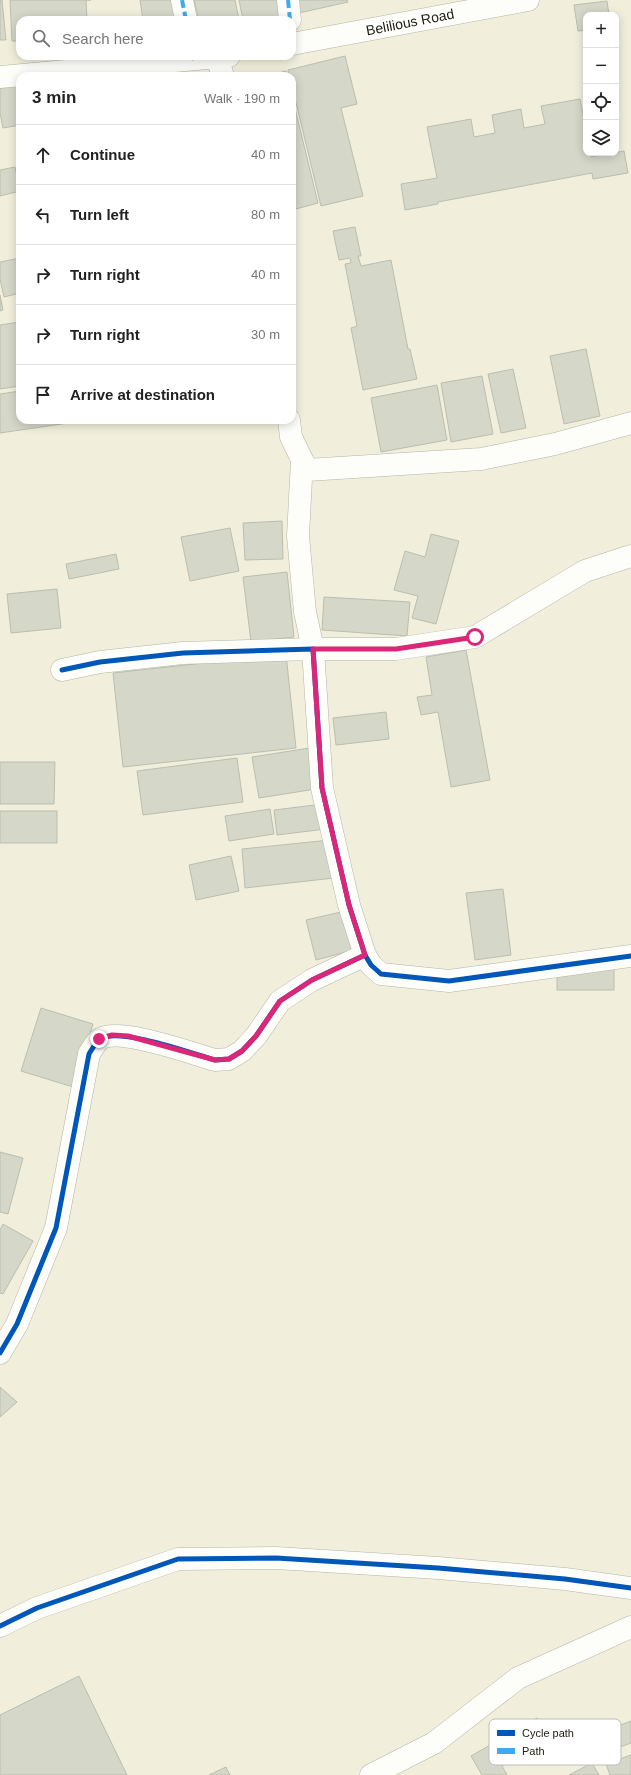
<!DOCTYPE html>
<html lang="en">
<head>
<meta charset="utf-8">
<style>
	body { margin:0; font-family:Helvetica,sans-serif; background:#f2f2f2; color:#222 }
	.controls { position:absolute; right:12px; top:12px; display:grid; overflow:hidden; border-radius:8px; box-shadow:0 2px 10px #0003 }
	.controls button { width:36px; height:36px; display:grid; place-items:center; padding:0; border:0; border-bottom:1px solid #e0e0e0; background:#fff; color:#222; font:20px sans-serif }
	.stop { position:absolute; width:12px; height:12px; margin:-9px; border:3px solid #db2777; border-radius:50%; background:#fff }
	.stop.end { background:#db2777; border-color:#fff; box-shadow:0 1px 4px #0008 }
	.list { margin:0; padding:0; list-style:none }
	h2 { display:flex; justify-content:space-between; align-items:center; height:52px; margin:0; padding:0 16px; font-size:17px }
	h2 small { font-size:13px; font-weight:400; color:#767676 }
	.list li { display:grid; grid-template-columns:26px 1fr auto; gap:12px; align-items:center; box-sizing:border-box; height:60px; padding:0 16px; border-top:1px solid #e0e0e0 }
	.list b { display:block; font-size:15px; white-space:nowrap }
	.list em { font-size:13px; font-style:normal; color:#767676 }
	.icon { flex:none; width:22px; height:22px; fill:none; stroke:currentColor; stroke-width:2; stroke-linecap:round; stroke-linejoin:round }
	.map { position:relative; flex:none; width:631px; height:1775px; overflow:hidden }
	.search { position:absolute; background:#fff; box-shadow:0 2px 10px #0003; left:16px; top:16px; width:280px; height:44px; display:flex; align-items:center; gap:10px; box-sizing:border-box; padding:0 14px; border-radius:12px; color:#767676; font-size:15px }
	.panel { position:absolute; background:#fff; box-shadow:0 2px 10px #0003; left:16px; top:72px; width:280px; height:352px; border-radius:12px }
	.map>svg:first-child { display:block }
</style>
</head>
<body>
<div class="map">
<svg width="631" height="1775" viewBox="0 0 631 1775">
	<rect width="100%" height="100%" fill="#f1efdc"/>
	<g fill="#d5d7c9" stroke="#bbbeaf">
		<polygon points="0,0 2,0 6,40 0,40"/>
		<polygon points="10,0 91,0 86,0 87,20 20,20 20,41 12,41"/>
		<polygon points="140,0 181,0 184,20 143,20"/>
		<polygon points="194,0 235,0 239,20 199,20"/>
		<polygon points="239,0 279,0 283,19 243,20"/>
		<polygon points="296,0 347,0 348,2 299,13"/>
		<polygon points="607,1 609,15 586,15 586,30 578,31 574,5"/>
		<polygon points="345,56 357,104 341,108 363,196 321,206 292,86 292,76 289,76 288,70"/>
		<polygon points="286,71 287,76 267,76"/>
		<polygon points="17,85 20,103 20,125 3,128 0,113 0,88"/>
		<polygon points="292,96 318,203 292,210"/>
		<polygon points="580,99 586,130 586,153 590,153 591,157 624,151 628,173 593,179 592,173 438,202 438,204 405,210 401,184 437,178 427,127 471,119 474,137 495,133 492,115 521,109 524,128 545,124 541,106"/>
		<polygon points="15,167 20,191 0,196 0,170"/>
		<polygon points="355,227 361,256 358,256 361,266 391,260 408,349 410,349 417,379 363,390 351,328 357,326 345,264 351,263 350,258 339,260 333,231"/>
		<polygon points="20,258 20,293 4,297 0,279 0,262"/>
		<polygon points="0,295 3,310 0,311"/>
		<polygon points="20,322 20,386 0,389 0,325"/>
		<polygon points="586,349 600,416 564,424 550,356"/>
		<polygon points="513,369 526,428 501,433 488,374"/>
		<polygon points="482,376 493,434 451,442 441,383"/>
		<polygon points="437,385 447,440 381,452 371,398"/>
		<polygon points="20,391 20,420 89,420 0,433 0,394"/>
		<polygon points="282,521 283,559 245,560 243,523"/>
		<polygon points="230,528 239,571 190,581 181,537"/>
		<polygon points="431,534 459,541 436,624 412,618 418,596 394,590 405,551 425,557"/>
		<polygon points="116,554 119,569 69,579 66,564"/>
		<polygon points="287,572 294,637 251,642 243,577"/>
		<polygon points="57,589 61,628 11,633 7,594"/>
		<polygon points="324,597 410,602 407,636 322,630"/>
		<polygon points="466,650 490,780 451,787 438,712 421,715 417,697 432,695 426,657"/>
		<polygon points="286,654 296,748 123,767 113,673"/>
		<polygon points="386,712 389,739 336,745 333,718"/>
		<polygon points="316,747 322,788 259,798 252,757"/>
		<polygon points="237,758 243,802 143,815 137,771"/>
		<polygon points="0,762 55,762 54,804 0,804"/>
		<polygon points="323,804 326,829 277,835 274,810"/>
		<polygon points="270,809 274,834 229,841 225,816"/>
		<rect x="0" y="811" width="57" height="32"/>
		<polygon points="330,840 334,878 245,888 242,849"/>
		<polygon points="231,856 239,891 196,900 189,865"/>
		<polygon points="503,889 511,955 475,960 466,893"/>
		<polygon points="341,912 354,950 316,960 306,920"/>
		<rect x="557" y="966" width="57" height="24"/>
		<polygon points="41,1008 93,1024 73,1087 21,1071"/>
		<polygon points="0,1152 23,1158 8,1214 0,1212"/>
		<polygon points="3,1224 33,1241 3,1294 0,1293 0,1230"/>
		<polygon points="0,1387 17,1402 0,1417"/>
		<polygon points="79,1676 127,1775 0,1775 0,1715"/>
		<polygon points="537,1718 555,1750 542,1757 540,1752 517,1765 514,1759 502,1766 507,1775 482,1775 471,1756"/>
		<polygon points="631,1721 631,1743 604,1753 597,1734"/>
		<polygon points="631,1755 631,1775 610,1775 606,1764"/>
		<polygon points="592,1763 599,1775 569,1775"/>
		<polygon points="226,1767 230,1775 209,1775"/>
	</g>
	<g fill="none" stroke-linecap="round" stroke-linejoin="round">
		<defs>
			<g id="minor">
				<polyline points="182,0 186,20"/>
				<polyline points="288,0 290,20"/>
				<polyline points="217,58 223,76"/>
				<polyline points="289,420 291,437 307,470 481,459 555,444 631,423"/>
				<polyline points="302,460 298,536 305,612 313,649 396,649 475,637 585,571 631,556"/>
				<polyline points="62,670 100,662 183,653 313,649 322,788 349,905 365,955 371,965 381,974 449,981 631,956"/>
				<path d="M 0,1353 L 17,1324 L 56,1228 L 89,1054 C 92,1049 96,1042 100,1039 C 119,1027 191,1053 215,1060 L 229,1059 L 242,1051 L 256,1036 L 280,1001 L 312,980 L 365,955"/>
				<polyline points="0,1626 37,1608 178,1559 276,1558 438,1568 565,1579 631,1588"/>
				<polyline points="371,1775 434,1743 518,1678 631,1627"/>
			</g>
			<g id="secondary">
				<polyline points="292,44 528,0"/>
				<polyline points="0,77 229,56"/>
			</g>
		</defs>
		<use href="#minor" stroke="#b6b4a6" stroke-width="23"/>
		<use href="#secondary" stroke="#b6b4a6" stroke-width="23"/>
		<use href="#minor" stroke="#fdfdfa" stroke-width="22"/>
		<use href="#secondary" stroke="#fdfdfa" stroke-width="22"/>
		<g stroke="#3fa9f5" stroke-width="4" stroke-dasharray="8 4" stroke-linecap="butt">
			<polyline points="182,0 186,20"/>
			<polyline points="288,0 290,20"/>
			<polyline points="292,40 292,44"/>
			<polyline points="193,56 194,60"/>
		</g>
		<defs>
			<g id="cycleway">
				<polyline points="62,670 100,662 183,653 313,649 322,788 349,905 365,955 371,965 381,974 449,981 631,956"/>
				<path d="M 0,1353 L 17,1324 L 56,1228 L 89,1054 C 92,1049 96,1042 100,1039 C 119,1027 191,1053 215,1060 L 229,1059 L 242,1051 L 256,1036 L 280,1001 L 312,980 L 365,955"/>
				<polyline points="0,1626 37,1608 178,1559 276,1558 438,1568 565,1579 631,1588"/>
			</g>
		</defs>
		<use href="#cycleway" stroke="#fff" stroke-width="8"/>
		<use href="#cycleway" stroke="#0057b8" stroke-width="5"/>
	</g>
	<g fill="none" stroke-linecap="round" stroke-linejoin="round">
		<polyline stroke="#db2777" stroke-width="5" points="99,1039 112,1035 128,1036 215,1060 229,1059 242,1051 256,1036 280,1001 312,980 365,955 349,905 322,788 313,649 396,649 475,637"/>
	</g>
	<g text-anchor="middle" stroke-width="3.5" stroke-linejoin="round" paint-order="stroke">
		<g font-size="14" fill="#242216" stroke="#fff">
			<text transform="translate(410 22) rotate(-11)" y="5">Belilious Road</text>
		</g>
	</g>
	<rect x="489" y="1719" width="132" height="46" rx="6" fill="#fff" stroke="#bdbdb9" stroke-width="1"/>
	<rect x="497" y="1730" width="18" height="6" fill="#0057b8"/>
	<rect x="497" y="1748" width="18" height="6" fill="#3fa9f5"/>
	<g font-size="11" fill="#242216">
		<text x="522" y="1737">Cycle path</text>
		<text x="522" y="1755">Path</text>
	</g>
</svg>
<div class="controls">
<button>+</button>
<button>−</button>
<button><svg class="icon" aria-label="locate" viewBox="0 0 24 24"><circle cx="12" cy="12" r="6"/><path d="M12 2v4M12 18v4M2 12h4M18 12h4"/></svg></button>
<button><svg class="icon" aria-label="layers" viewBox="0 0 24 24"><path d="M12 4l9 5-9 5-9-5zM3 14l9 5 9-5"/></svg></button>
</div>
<div class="stop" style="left:475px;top:637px"></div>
<div class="stop end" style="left:99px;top:1039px"></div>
<div class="search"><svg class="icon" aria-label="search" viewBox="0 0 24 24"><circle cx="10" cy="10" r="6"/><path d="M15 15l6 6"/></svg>Search here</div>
<section class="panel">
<h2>3 min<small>Walk · 190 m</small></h2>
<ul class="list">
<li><svg class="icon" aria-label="ahead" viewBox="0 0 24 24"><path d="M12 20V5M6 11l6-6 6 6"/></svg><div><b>Continue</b></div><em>40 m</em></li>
<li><svg class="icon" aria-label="left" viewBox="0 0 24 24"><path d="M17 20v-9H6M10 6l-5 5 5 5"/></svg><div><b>Turn left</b></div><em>80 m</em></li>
<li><svg class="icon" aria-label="right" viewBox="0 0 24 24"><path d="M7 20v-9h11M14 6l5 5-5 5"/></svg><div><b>Turn right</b></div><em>40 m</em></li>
<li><svg class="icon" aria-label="right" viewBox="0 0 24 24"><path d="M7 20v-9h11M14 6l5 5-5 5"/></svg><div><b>Turn right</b></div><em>30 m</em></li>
<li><svg class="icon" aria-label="arrive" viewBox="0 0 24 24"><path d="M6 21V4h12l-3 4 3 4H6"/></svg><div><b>Arrive at destination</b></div></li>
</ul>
</section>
</div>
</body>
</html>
